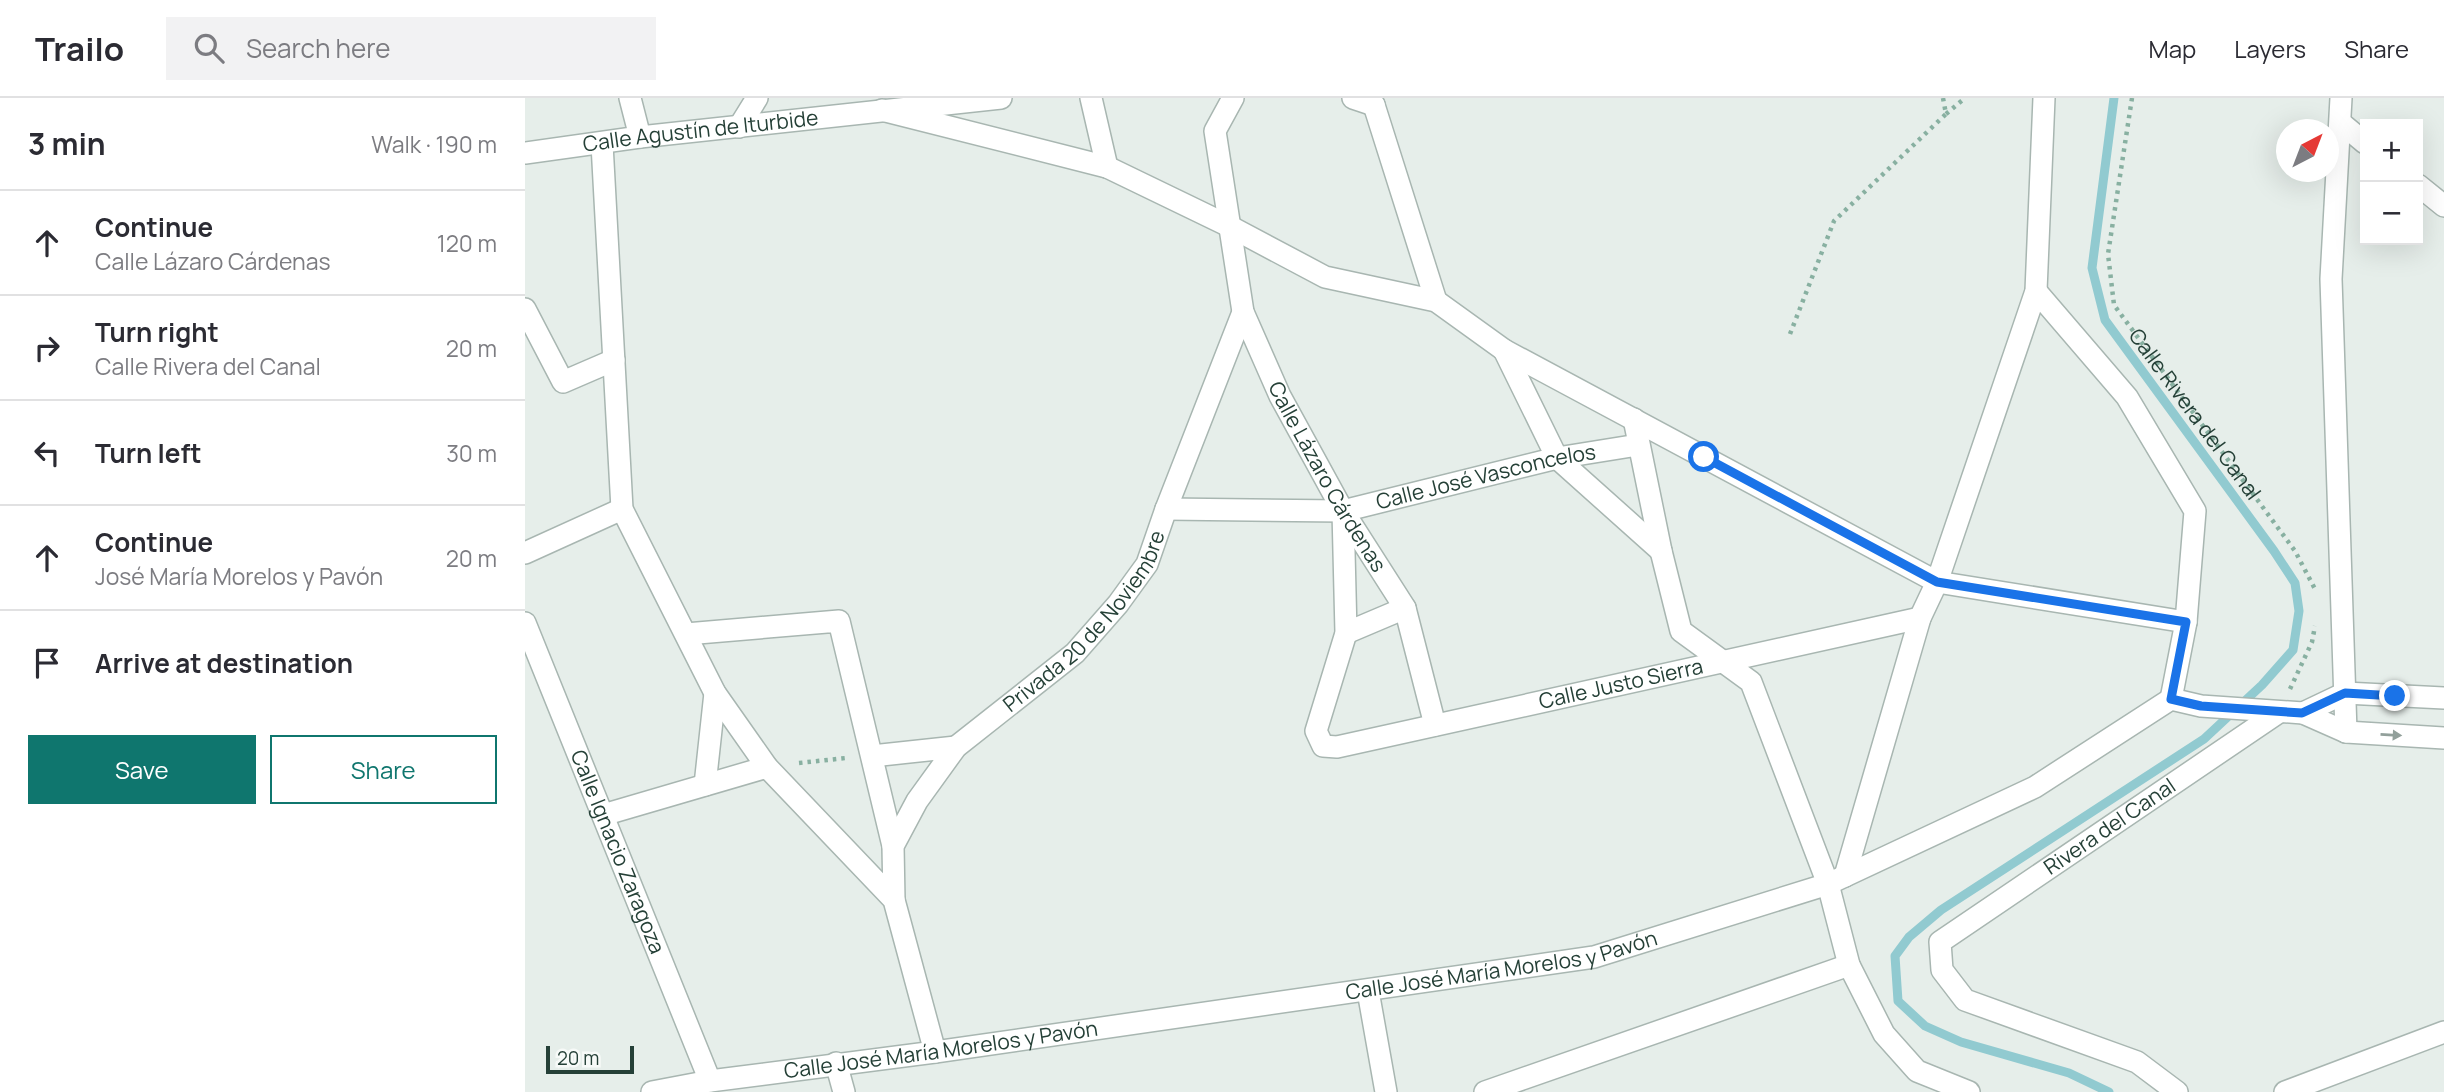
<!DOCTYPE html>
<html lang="en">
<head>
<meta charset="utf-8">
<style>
	body { margin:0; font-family:Manrope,sans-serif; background:#f2f2f3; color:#2b2b33 }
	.controls { position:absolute; right:21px; top:21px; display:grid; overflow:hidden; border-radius:0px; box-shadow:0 7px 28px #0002 }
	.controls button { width:63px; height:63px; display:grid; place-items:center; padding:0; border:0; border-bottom:2px solid #e1e1e2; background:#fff; color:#2b2b33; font:35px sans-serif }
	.compass { position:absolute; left:1751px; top:21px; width:63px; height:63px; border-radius:50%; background:#fff; box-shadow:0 7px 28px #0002; rotate:42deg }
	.scale { position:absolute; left:21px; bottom:18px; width:88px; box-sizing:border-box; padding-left:7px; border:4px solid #254037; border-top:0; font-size:19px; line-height:24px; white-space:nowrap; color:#254037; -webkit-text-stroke:5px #f7faf8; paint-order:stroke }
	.stop { position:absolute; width:21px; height:21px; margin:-16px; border:5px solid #1a73e8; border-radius:50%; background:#fff }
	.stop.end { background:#1a73e8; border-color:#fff; box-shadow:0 2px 7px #0008 }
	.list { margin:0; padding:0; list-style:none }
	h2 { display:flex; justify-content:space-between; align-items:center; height:91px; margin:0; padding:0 28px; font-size:30px }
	h2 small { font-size:23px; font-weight:400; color:#7c7c81 }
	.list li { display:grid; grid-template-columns:46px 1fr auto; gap:21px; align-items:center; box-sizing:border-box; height:105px; padding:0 28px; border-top:2px solid #e1e1e2 }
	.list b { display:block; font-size:26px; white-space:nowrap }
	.list p { margin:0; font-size:23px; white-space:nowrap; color:#7c7c81 }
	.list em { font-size:23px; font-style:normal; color:#7c7c81 }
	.actions { display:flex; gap:14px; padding:21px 28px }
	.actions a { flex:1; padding:16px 0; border:2px solid #0f766e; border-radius:0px; text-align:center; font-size:24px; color:#0f766e }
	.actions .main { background:#0f766e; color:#fff }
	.icon { flex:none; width:38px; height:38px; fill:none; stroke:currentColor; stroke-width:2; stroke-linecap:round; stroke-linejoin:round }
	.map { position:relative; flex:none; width:1919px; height:994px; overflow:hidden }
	header { display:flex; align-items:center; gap:42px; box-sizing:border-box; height:98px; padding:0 35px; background:#fff; border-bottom:2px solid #e1e1e2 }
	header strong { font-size:33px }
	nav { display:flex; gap:38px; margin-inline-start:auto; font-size:24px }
	.search { width:490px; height:63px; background:#f2f2f3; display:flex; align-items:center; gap:18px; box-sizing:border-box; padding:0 24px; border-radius:0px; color:#7c7c81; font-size:26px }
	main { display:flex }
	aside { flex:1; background:#fff }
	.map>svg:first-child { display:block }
</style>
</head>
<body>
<header>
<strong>Trailo</strong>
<div class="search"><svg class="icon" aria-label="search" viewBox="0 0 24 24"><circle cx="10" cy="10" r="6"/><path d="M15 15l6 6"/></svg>Search here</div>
<nav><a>Map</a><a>Layers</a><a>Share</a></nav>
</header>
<main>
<aside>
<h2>3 min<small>Walk · 190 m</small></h2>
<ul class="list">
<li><svg class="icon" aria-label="ahead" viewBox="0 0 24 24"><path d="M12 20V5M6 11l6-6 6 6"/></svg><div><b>Continue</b><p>Calle Lázaro Cárdenas</p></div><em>120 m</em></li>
<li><svg class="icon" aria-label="right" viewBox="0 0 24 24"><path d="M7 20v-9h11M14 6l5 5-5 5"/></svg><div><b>Turn right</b><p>Calle Rivera del Canal</p></div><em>20 m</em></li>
<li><svg class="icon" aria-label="left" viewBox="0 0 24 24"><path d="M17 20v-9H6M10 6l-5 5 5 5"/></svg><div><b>Turn left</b></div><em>30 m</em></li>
<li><svg class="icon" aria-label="ahead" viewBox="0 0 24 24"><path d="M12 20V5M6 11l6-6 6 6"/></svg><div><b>Continue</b><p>José María Morelos y Pavón</p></div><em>20 m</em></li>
<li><svg class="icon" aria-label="arrive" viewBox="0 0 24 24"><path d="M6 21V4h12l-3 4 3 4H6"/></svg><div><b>Arrive at destination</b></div></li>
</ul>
<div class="actions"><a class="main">Save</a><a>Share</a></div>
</aside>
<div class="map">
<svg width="1919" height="994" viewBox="0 0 1919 994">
	<rect width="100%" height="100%" fill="#e6eeea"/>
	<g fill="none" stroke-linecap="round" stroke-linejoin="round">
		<polyline stroke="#91cad0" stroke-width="9" points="1584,994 1544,975 1436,944 1400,928 1373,903 1370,858 1384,839 1416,812 1679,641 1737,587 1768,552 1774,513 1770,485 1749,453 1580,222 1567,170 1589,0"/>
		<defs>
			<g id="minor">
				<polyline points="105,0 115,39"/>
				<polyline points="566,0 582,69"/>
				<path id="s2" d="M 708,0 L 690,33 L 718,214 L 755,298 L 818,413 L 880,510 L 910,627"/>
				<polyline points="828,0 849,7"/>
				<polyline points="1816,0 1806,181 1821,634"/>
				<polyline points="849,7 911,203"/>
				<polyline points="357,12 582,69 704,128 800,179 911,203 979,252 1412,484 1661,524"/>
				<polyline points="1816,25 1840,45"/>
				<polyline points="214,29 232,0"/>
				<polyline points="77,46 97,411 190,595 242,669 369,802 410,954"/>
				<path id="s3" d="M 0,55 L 115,39 L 476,0"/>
				<polyline points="1893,87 1919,108"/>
				<polyline points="1511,193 1602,299 1670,413 1661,524 1646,601"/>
				<polyline points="0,211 38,284 89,262"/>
				<polyline points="979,252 1032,360 1136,453"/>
				<polyline points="1109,321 1136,453 1156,533 1226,584 1303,786 1324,867 1359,936 1392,973 1444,994"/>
				<path id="s4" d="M 641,411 L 818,413 L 1032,360 L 1113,347"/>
				<path id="s5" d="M 818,413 L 821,535 L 791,633 L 798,648 L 812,649 L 1395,520"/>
				<polyline points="0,455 97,411"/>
				<path id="s6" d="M 0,525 L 185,983"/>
				<polyline points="821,535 880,510"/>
				<polyline points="161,536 314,523 368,748"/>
				<polyline points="1778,615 1820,595 1919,600"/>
				<polyline points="347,658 431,649"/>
				<polyline points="180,687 190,595"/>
				<polyline points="78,717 242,669"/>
				<polyline points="1320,778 1395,520 1412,484 1511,193 1519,0"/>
				<path id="s7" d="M 369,802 L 368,748 L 392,703 L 431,649 L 550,555 L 593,506 L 622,466 L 641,411 L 718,214"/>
				<polyline points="843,893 861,994"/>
				<polyline points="311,965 319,994"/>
				<path id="s8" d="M 127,994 L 185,983 L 410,954 L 1069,859 L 1303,786 L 1510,689 L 1646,601 L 1676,608 L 1778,615 L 1821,634 L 1919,640"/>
				<polyline points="960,994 1324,867"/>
				<path id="s9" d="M 1652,994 L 1612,964 L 1440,902 L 1417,872 L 1415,844 L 1754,614"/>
				<polyline points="1760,994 1919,934"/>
			</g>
		</defs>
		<use href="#minor" stroke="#a8b6b1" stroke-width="24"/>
		<g stroke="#88b0a1" stroke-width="4.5" stroke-dasharray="3.5 5" stroke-linecap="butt">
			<path id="s1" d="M 1607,0 L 1583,156 L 1589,207 L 1770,453 L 1791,493"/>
			<polyline points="1421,16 1440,0"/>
			<polyline points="1265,236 1309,123 1421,16 1418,0"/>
			<polyline points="1765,591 1787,544 1790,528"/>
			<polyline points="274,665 321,660"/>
		</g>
		<use href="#minor" stroke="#fff" stroke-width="21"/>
	</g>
	<defs><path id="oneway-solid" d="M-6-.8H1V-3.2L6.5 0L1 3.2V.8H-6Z" transform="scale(1.75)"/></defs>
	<use fill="#92a09b" href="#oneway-solid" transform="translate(1866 637) rotate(3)"/>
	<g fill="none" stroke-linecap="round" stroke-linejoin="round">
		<polyline stroke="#1a73e8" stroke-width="9" points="1179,359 1412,484 1661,524 1646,601 1676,608 1777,615 1820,595 1870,598"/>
	</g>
	<g text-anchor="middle" stroke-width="6" stroke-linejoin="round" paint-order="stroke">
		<g font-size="21" fill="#254037" stroke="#f7faf8">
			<text dy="7" stroke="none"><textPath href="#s3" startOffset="177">Calle Agustín de Iturbide</textPath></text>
			<text dy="7" stroke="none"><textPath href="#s1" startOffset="345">Calle Rivera del Canal</textPath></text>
			<text dy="7" stroke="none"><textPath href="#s2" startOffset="406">Calle Lázaro Cárdenas</textPath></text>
			<text dy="7" stroke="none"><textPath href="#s4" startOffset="324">Calle José Vasconcelos</textPath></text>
			<text dy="7" stroke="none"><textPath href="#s7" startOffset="354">Privada 20 de Noviembre</textPath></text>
			<text dy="7" stroke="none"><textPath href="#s5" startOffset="546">Calle Justo Sierra</textPath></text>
			<text dy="7" stroke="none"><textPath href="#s9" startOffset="504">Rivera del Canal</textPath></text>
			<text dy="7" stroke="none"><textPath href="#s6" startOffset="247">Calle Ignacio Zaragoza</textPath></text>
			<text dy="7" stroke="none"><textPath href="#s8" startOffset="859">Calle José María Morelos y Pavón</textPath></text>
			<text dy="7" stroke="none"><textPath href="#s8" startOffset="292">Calle José María Morelos y Pavón</textPath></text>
		</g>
	</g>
</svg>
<div class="controls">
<button>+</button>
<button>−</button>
</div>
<svg class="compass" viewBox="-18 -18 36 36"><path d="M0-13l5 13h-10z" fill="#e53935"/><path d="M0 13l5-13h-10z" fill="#7c7c81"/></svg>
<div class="scale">20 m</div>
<div class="stop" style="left:1179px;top:359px"></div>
<div class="stop end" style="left:1870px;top:598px"></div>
</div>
</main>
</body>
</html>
